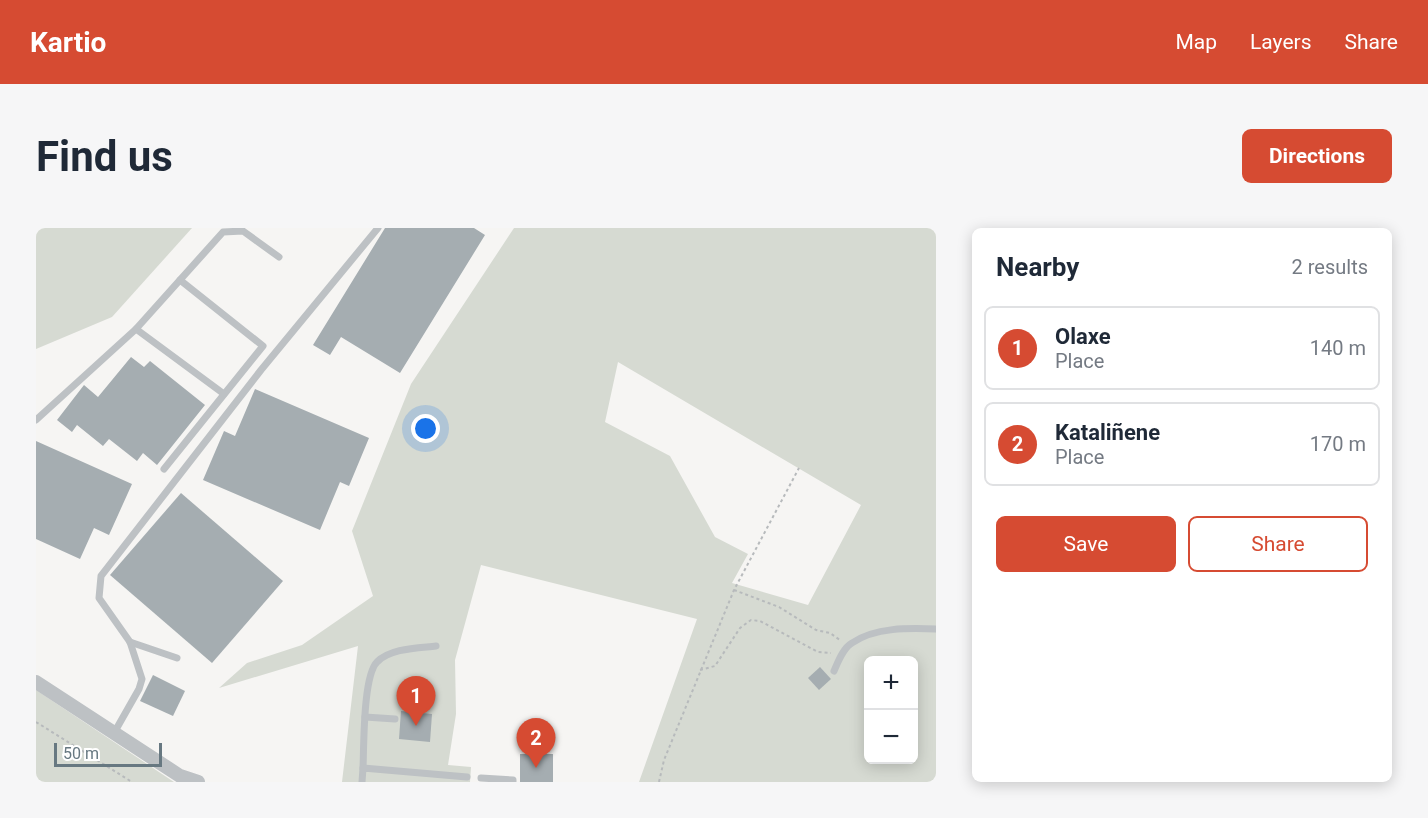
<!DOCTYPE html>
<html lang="en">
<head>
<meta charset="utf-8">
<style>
	body { margin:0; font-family:Roboto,sans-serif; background:#f6f6f7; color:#1f2937 }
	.controls { position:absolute; right:18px; bottom:18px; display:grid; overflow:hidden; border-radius:9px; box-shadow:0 3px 15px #0003 }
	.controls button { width:54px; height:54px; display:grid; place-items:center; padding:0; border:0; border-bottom:2px solid #e0e1e3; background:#fff; color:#1f2937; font:30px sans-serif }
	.scale { position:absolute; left:18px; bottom:15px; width:108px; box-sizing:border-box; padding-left:6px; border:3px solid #677881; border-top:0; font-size:16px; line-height:21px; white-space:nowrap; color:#677881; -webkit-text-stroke:4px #fff; paint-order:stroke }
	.you { position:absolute; left:390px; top:201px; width:21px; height:21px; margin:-15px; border:4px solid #fff; border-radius:50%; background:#1a73e8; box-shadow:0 0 0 9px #1a73e833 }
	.badge { display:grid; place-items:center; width:39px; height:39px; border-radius:50%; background:#d64b32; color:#fff; font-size:20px; font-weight:700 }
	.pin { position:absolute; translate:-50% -50px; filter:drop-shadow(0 2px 3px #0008) }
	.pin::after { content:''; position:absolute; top:32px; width:21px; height:18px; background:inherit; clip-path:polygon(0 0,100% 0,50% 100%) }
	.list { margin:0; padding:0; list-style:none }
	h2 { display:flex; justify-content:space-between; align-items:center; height:78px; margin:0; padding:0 24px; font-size:26px }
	h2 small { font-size:20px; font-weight:400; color:#747a83 }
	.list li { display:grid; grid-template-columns:39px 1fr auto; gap:18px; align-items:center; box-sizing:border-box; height:84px; margin:0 12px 12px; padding:0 12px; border:2px solid #e0e1e3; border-radius:9px }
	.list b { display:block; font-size:22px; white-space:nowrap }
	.list p { margin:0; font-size:20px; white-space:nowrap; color:#747a83 }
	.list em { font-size:20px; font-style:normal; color:#747a83 }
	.actions { display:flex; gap:12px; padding:18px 24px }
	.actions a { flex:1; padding:14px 0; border:2px solid #d64b32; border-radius:9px; text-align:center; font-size:21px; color:#d64b32 }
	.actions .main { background:#d64b32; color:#fff }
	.map { position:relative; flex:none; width:900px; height:554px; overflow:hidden; border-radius:9px }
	header { display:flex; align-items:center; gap:36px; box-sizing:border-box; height:84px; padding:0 30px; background:#d64b32; color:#fff }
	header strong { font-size:28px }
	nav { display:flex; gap:33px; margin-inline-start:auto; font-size:21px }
	.intro { display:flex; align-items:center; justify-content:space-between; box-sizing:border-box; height:144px; padding:0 36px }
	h1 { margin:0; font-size:42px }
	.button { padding:15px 27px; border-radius:9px; background:#d64b32; color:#fff; font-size:21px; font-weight:700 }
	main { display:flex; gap:36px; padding:0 36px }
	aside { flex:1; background:#fff; border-radius:9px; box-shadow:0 3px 15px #0003 }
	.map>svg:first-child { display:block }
</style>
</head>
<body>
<header>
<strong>Kartio</strong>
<nav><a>Map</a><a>Layers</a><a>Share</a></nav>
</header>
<div class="intro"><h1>Find us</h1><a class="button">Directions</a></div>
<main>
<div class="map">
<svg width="900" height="554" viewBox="0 0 900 554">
	<rect width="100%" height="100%" fill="#f6f5f3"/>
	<g fill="#d6dad2" fill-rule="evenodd">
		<polygon points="0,0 156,0 76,89 0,121"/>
		<path d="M 478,0 L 900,0 L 900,554 L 603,554 L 661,391 L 445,337 L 419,432 L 420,486 L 412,537 L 435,539 L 434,554 L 306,554 L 322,418 L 183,460 L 211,435 L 266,417 L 337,368 L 316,303 L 375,156 ZM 582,134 L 825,277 L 772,377 L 696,355 L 712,326 L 679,309 L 634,228 L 569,194 ZM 832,433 L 878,433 L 878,532 L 832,532 Z"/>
		<polygon points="0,462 138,554 0,554"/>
	</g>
	<g fill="#a5adb1">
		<polygon points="349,0 438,0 449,7 364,145 305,109 294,127 277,117"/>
		<polygon points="95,129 108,139 114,133 169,177 121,237 107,225 101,233 73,211 67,218 41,197 36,204 21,192 48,157 62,169"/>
		<polygon points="219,161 333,210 313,258 304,254 284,302 167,252 188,203 199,208"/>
		<polygon points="0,213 96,256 73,307 58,300 44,331 0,311"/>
		<polygon points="145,265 247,353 176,435 74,347"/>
		<polygon points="784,439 795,451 783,462 772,450"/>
		<polygon points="117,447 149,463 137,488 104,473"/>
		<polygon points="365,483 396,486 394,514 363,511"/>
		<rect x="484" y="526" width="33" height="28"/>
	</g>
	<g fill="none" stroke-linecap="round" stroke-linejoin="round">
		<g stroke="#b7babc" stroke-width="2" stroke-dasharray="3 3" stroke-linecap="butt">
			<polyline points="698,362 743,379 780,402 794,405 804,412"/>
			<polyline points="664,442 679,438 704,400 715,392 724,393 782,424 795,425"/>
			<polyline points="0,494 96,554"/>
			<polyline points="623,554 628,532 698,362 763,240"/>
		</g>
		<g stroke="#bdc1c4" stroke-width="7">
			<polyline points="100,101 188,166"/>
			<polyline points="0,192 100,101 187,4 207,3 243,29"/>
			<polyline points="128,241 227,118 144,52"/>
			<polyline points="94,414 141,430"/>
			<path d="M 798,443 C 802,434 807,420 816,415 C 839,399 873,400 900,401"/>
			<polyline points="329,489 359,491"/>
			<polyline points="78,505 103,461 106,451 94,414 63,370 65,348 225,142 342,0"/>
			<path d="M 327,540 C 328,518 327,448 341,434 C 354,420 383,420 400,418"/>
			<polyline points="445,550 477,552 477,554"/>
			<polyline points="326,554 327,540 431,549"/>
		</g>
		<polyline stroke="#bdc1c4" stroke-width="14" points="0,454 144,548 162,554"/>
	</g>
</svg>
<div class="controls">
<button>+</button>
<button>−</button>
</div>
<div class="scale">50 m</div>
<div class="you"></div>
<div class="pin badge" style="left:380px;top:498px">1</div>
<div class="pin badge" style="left:500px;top:540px">2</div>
</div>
<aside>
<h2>Nearby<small>2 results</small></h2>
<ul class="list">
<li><span class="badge">1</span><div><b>Olaxe</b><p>Place</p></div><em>140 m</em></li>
<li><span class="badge">2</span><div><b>Kataliñene</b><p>Place</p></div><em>170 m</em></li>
</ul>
<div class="actions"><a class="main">Save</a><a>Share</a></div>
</aside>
</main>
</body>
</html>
